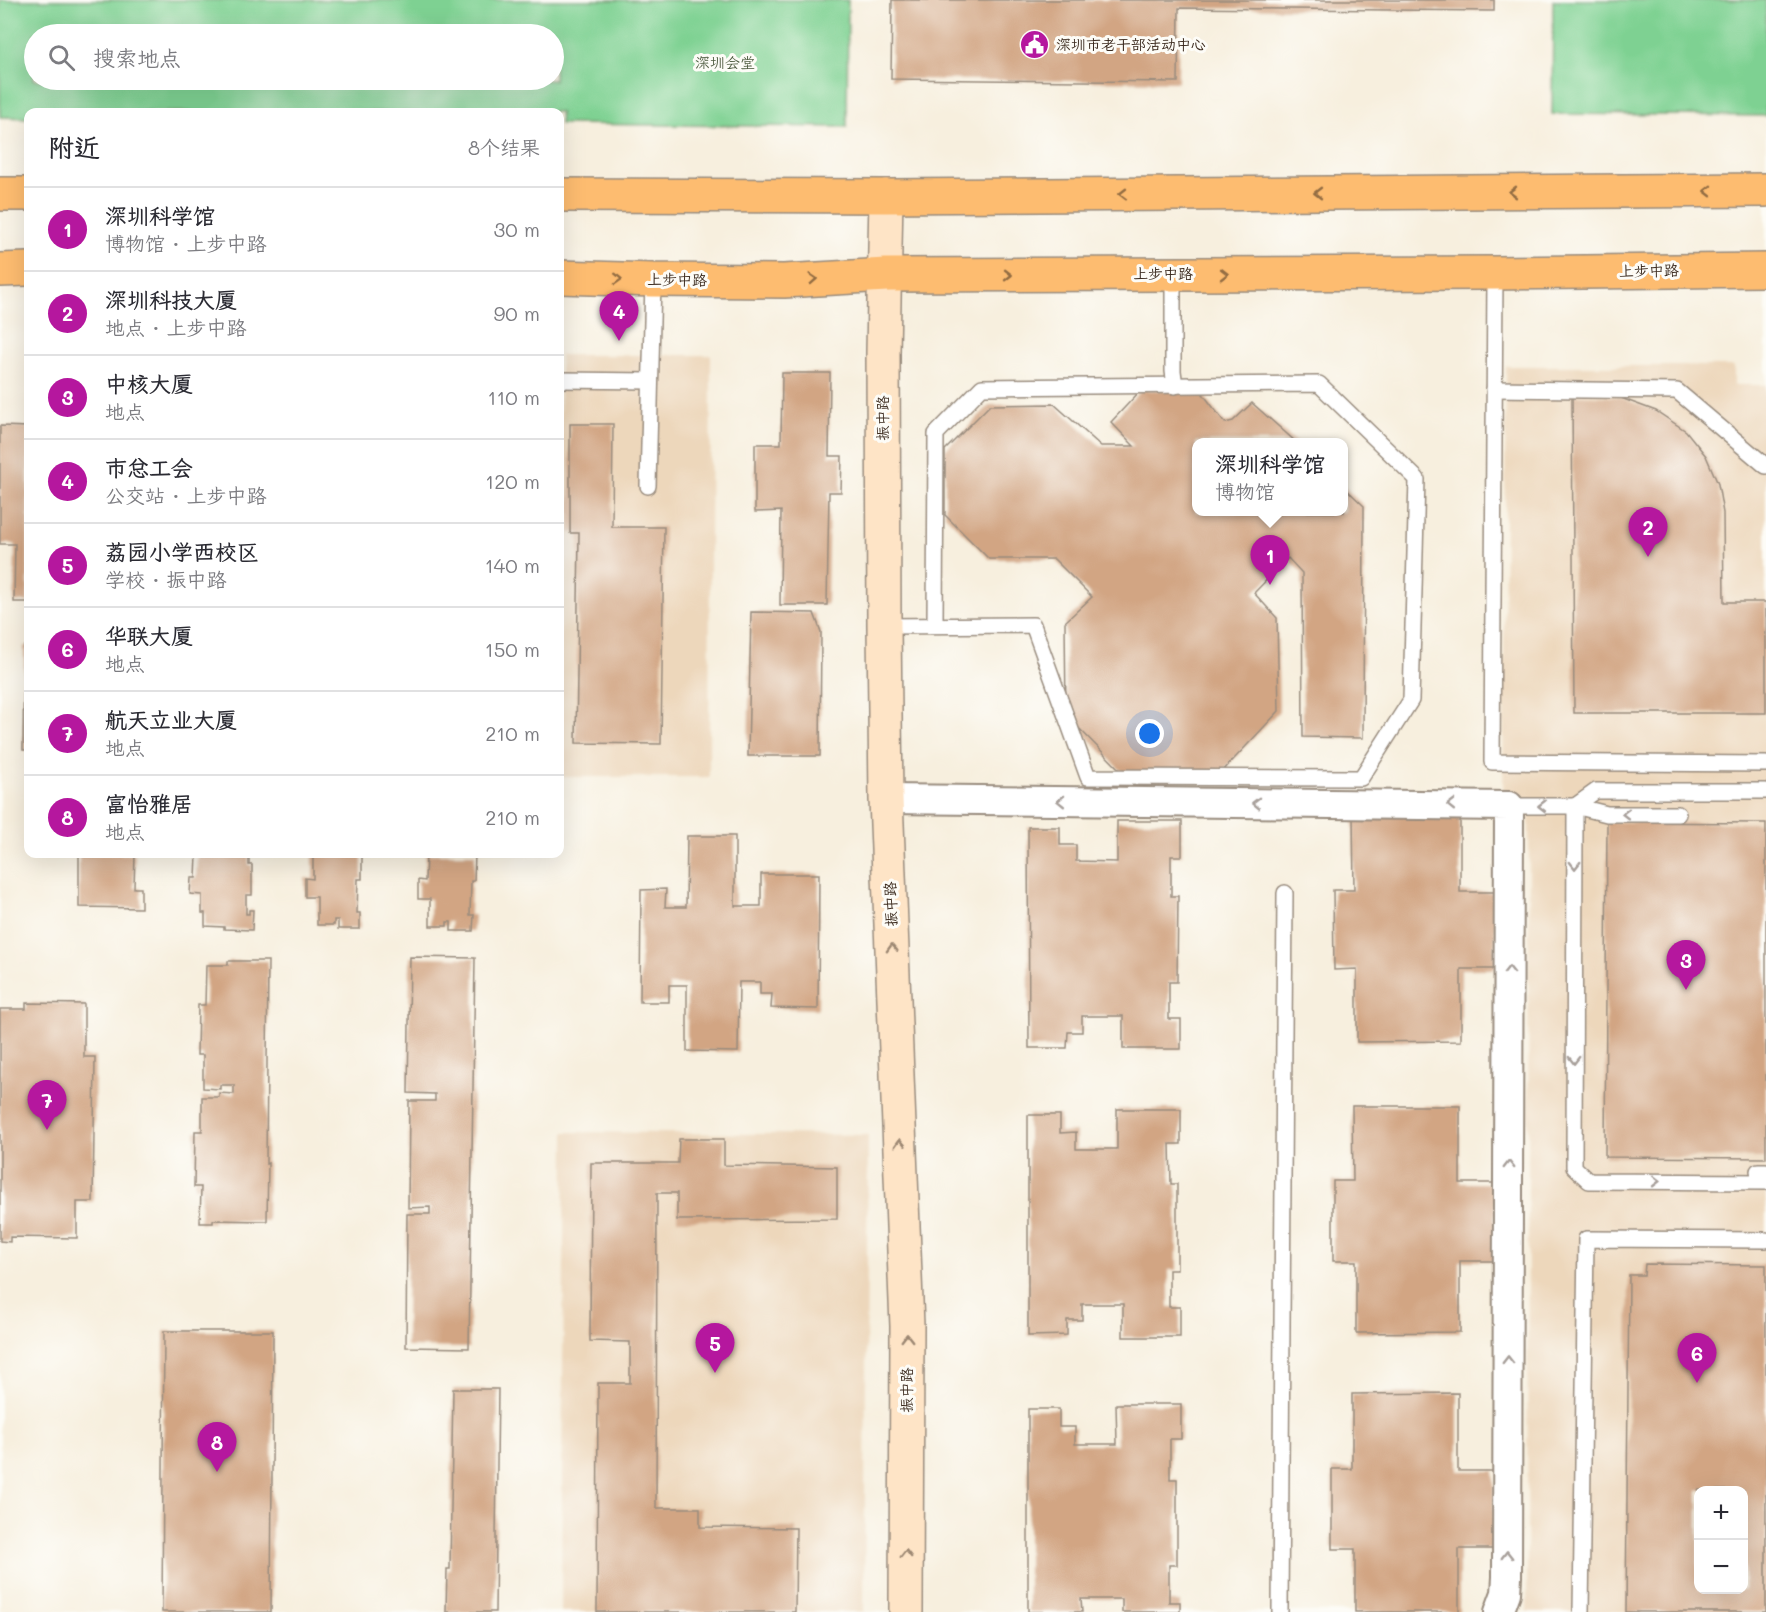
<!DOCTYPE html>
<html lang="zh">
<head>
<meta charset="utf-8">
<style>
	body { margin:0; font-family:Mali,"LXGW WenKai TC",sans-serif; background:#f7f7f7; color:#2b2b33 }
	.controls { position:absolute; right:18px; bottom:18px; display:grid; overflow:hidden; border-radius:12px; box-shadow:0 6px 24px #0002 }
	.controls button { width:54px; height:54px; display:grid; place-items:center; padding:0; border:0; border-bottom:2px solid #e1e1e2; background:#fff; color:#2b2b33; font:30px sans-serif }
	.you { position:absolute; left:1150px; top:734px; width:21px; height:21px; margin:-15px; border:4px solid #fff; border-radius:50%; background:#1a73e8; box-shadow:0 0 0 9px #1a73e833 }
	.badge { display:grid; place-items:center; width:39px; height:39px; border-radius:50%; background:#b5179e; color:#fff; font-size:20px; font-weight:700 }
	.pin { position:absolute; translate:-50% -50px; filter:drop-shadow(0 2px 3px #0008) }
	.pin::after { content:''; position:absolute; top:32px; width:21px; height:18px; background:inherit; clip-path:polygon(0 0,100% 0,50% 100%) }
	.popup { position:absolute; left:1192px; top:438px; width:156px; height:78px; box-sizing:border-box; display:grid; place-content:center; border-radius:12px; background:#fff; filter:drop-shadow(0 2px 4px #0005); font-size:20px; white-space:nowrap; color:#7c7c81 }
	.popup b { font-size:22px; color:#2b2b33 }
	.popup::after { content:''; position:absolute; left:50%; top:100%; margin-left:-12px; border:12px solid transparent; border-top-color:#fff }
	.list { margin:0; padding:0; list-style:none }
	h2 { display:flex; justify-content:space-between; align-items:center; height:78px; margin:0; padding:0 24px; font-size:26px }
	h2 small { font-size:20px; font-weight:400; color:#7c7c81 }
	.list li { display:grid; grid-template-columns:39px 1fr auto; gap:18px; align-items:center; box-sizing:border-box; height:84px; padding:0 24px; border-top:2px solid #e1e1e2 }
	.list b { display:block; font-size:22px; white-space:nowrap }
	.list p { margin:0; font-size:20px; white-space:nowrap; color:#7c7c81 }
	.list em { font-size:20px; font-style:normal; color:#7c7c81 }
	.icon { flex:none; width:33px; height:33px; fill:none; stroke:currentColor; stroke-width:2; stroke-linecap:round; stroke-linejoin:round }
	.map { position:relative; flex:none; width:1766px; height:1612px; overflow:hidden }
	.search { position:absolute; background:#fff; box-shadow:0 6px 24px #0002; left:24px; top:24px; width:540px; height:66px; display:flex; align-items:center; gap:15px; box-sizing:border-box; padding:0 21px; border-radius:33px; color:#7c7c81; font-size:22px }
	.panel { position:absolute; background:#fff; box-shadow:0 6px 24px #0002; left:24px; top:108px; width:540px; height:750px; border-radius:12px }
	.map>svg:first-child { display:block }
</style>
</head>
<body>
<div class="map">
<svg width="1766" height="1612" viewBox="0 0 1766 1612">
	<rect width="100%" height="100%" fill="#fdfcf7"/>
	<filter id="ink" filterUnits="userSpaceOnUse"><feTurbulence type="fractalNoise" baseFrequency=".0167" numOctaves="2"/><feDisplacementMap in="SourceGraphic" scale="12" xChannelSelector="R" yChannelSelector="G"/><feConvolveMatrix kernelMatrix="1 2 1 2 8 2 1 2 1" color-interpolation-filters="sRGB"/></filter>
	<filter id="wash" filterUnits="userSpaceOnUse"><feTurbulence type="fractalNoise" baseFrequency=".008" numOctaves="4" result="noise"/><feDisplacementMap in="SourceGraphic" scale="24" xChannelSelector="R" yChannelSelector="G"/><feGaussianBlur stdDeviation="1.35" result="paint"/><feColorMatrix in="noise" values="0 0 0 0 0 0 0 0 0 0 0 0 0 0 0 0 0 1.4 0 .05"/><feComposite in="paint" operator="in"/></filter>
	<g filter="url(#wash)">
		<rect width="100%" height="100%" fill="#f7efde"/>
		<g fill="#edd7bb" fill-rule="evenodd">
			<polygon points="560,355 711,355 709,777 560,777"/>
			<path d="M 1506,366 L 1734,366 L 1734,385 L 1766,385 L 1766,1612 L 1527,1612 L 1529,812 L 1503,811 ZM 1698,1490 L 1744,1490 L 1744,1590 L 1698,1590 Z"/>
			<polygon points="565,1132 868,1135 864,1612 561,1612"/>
		</g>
		<g fill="#7ed192" stroke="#5c7e58" stroke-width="1.5" fill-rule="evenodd">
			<path d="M 0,0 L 848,0 L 847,127 L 560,124 L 560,112 L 28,112 L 28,118 L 0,117 ZM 34,34 L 554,34 L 554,80 L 34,80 Z"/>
			<polygon points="1553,0 1766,0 1766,116 1552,114"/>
		</g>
		<g id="blocks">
			<g fill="#d2a583" fill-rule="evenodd">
				<polygon points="892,0 1494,0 1494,11 1179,8 1178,82 891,79"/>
				<polygon points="782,373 830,373 829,456 842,456 841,492 829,492 827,605 780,605 781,511 755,512 755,444 781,444"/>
				<polygon points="1141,390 1200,390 1225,423 1233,421 1252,403 1296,442 1196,442 1196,512 1344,512 1344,487 1364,506 1363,738 1303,737 1302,573 1288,558 1254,593 1277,618 1279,711 1219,775 1124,774 1066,715 1065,622 1092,597 1054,559 989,559 945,515 945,450 990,405 1054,404 1101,446 1134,446 1111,422"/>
				<polygon points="1572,395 1618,397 1656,411 1686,431 1706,456 1718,484 1723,513 1724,602 1766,602 1766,713 1574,713"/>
				<polygon points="570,424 613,424 612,527 664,527 661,744 576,743 579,533 570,533"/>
				<polygon points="0,426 28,427 28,602 14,602 15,544 0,544"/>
				<polygon points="751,612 814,613 821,632 820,756 748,756"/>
				<polygon points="24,646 28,646 28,750 23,750"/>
				<polygon points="1353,815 1460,815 1460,892 1496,892 1495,969 1461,969 1461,1041 1357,1042 1357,969 1334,970 1333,890 1354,890"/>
				<polygon points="1117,821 1182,821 1182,856 1171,856 1171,896 1178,896 1177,982 1169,982 1169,1019 1181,1019 1181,1049 1123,1049 1123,1016 1082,1016 1082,1032 1068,1032 1067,1048 1029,1048 1028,827 1060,827 1060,845 1076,845 1076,861 1117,862"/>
				<polygon points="1607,822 1766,823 1766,1158 1605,1157"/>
				<polygon points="687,836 735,836 735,906 761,906 761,874 819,874 818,1009 771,1008 772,994 760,994 760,982 739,982 738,1052 687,1051 687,985 669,985 669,1002 640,1002 641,890 666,889 665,907 686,907"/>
				<polygon points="79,854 135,854 134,888 141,888 141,908 79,907"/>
				<polygon points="197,854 249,854 249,865 252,865 252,895 246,895 246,914 249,914 249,910 253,910 252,930 224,929 224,927 205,926 205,913 202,913 202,895 190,894 191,878 196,878"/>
				<polygon points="313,854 362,854 362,879 358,879 357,913 360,913 360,929 338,929 338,920 334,920 334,925 317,925 317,897 305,897 305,878 313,879"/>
				<polygon points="426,854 475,854 474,881 471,881 470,915 474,915 473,931 451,931 451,922 447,922 447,926 430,926 430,899 418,899 418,880 425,881"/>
				<polygon points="410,957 475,958 469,1348 406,1347 407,1214 430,1214 430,1207 408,1208 409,1101 435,1101 435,1094 408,1093"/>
				<polygon points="228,961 268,961 266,1164 268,1163 267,1221 213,1220 213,1223 200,1223 201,1187 194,1187 195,1131 202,1131 202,1097 219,1097 219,1093 234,1094 234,1085 220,1085 220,1089 203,1088 203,1055 197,1055 198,1005 205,1005 206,965 228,965"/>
				<polygon points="26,1003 84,1004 84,1057 95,1057 93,1202 77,1202 77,1238 10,1237 10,1242 0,1241 0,1009 26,1009"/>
				<polygon points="1352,1106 1460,1106 1460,1183 1495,1183 1495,1261 1460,1261 1460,1332 1356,1333 1356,1261 1333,1261 1333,1181 1353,1181"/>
				<polygon points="1117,1109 1181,1109 1181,1144 1170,1144 1171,1184 1177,1184 1177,1270 1169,1270 1169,1307 1180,1307 1180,1337 1123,1337 1123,1304 1082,1304 1082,1320 1067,1320 1067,1335 1028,1336 1028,1115 1060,1115 1060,1133 1076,1132 1076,1149 1117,1149"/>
				<polygon points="679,1139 724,1139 724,1165 837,1167 837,1219 677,1220 677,1193 657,1193 656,1508 700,1508 700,1527 796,1528 795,1612 597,1612 598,1383 630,1383 630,1342 590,1341 591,1163 678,1163"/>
				<path d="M 1645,1264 L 1766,1265 L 1766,1612 L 1626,1612 L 1629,1275 L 1644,1275 ZM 1698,1490 L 1744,1490 L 1744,1590 L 1698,1590 Z"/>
				<polygon points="164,1331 273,1331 271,1612 162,1612"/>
				<polygon points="453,1389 498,1389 495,1612 446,1612 447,1569 450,1569"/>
				<polygon points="1458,1393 1458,1471 1494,1471 1494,1549 1459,1549 1459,1612 1355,1612 1355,1549 1332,1549 1332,1469 1352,1469 1352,1394"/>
				<polygon points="1116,1404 1181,1404 1181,1439 1170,1439 1170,1479 1177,1479 1177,1565 1169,1565 1169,1602 1180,1602 1180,1612 1122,1612 1122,1599 1081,1599 1082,1612 1028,1612 1028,1409 1059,1409 1059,1427 1075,1427 1075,1444 1117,1444"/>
			</g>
		</g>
	</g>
	<g filter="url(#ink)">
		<use href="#blocks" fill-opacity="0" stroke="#998c7e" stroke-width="1.5"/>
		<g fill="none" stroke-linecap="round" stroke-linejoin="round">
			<defs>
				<g id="lane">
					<polyline points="1495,273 1492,762 1766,764"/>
					<polyline points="1173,275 1173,371 1175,386"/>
					<polyline points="560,380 650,381"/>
					<polyline points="1494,389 1677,391 1766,466"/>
					<polyline points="648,486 653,280"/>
					<polyline points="884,626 1033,625 1088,777 1361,778 1411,700 1417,479 1319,384 982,387 936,434 935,625"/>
					<polyline points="1509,806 1575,806 1607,814 1678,814"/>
					<polyline points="1575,806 1574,1167 1589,1181 1766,1182"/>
					<polyline points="1575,806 1596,791 1766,791"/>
					<polyline points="1758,1171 1766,1171"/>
					<polyline points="1280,1612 1285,893"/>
					<polyline points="1581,1612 1586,1239 1766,1240"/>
				</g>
				<polyline id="street" points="886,799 1509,806 1507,1577 1506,1593 1499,1612"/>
				<polyline id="secondary" points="886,196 883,353 884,626 886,799 907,1326 906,1612"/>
				<g id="primary">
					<polyline points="0,194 28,194"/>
					<polyline points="560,195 886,196 1766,190"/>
					<polyline points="0,270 28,269"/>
					<polyline points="560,277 653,280 784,281 886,275 1495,273 1766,270"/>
				</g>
			</defs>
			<use href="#lane" stroke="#998c7e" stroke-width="18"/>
			<use href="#street" stroke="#998c7e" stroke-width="32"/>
			<use href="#secondary" stroke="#998c7e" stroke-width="36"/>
			<use href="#primary" stroke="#998c7e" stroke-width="36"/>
			<use href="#lane" stroke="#fff" stroke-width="15"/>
			<use href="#street" stroke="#fff" stroke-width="28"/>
			<use href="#secondary" stroke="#fee4c6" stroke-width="33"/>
			<use href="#primary" stroke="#fdbc70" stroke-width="33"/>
		</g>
		<defs><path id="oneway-chevron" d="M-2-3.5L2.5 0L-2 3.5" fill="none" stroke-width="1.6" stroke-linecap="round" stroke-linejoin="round" transform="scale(1.5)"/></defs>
		<g stroke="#926c43">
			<use href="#oneway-chevron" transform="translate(1708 191) rotate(180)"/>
			<use href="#oneway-chevron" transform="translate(1513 192) rotate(180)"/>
			<use href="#oneway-chevron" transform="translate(1318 193) rotate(180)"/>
			<use href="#oneway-chevron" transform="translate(1123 194) rotate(180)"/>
			<use href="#oneway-chevron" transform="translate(1224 274)"/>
			<use href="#oneway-chevron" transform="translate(1008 275)"/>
			<use href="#oneway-chevron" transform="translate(618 279) rotate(2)"/>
			<use href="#oneway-chevron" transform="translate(813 279) rotate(-4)"/>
		</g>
		<g stroke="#a79f9a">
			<use href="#oneway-chevron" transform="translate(1061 801) rotate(-179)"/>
			<use href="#oneway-chevron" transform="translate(1256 803) rotate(-179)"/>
			<use href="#oneway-chevron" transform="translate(1451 805) rotate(-179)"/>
			<use href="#oneway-chevron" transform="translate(1542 806) rotate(-180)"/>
			<use href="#oneway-chevron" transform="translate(1626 814) rotate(-180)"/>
			<use href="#oneway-chevron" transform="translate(1575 865) rotate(90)"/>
			<use href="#oneway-chevron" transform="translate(1509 970) rotate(-90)"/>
			<use href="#oneway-chevron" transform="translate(1574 1060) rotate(90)"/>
			<use href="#oneway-chevron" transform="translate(1509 1165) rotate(-90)"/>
			<use href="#oneway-chevron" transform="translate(1656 1181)"/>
			<use href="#oneway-chevron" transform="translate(1508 1360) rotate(-90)"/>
			<use href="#oneway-chevron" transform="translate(1507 1555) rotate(-90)"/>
		</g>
		<g stroke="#9c8772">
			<use href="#oneway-chevron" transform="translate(892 948) rotate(-92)"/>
			<use href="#oneway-chevron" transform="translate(900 1143) rotate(-92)"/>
			<use href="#oneway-chevron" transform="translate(907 1338) rotate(-90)"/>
			<use href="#oneway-chevron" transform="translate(906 1554) rotate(-90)"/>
		</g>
	</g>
	<defs>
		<symbol id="civic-disc" viewBox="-11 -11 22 22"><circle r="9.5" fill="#b5179e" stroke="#fdfcf7"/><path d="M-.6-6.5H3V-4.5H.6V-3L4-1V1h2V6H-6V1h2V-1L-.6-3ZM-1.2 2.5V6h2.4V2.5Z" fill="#fff"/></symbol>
	</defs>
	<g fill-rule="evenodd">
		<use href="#civic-disc" x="1018" y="28" width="33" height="33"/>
	</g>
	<g text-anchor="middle" stroke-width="6" stroke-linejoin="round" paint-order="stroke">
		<g font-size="15" fill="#3b2a1e" stroke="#fdfcf7" text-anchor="start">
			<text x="1056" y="50">深圳市老干部活动中心</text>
		</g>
		<g font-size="15" fill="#4f5c41" stroke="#fdfcf7">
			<text x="725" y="68">深圳会堂</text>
		</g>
		<g font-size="15" fill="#3b2a1e" stroke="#fdfcf7">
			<text transform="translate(1649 271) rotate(-1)" y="5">上步中路</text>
			<text x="1163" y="279">上步中路</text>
			<text transform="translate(677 280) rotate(1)" y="5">上步中路</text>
			<text transform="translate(883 418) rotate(-90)" y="5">振中路</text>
			<text transform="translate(891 904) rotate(-92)" y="5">振中路</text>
			<text transform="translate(907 1390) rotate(-90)" y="5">振中路</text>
		</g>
	</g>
</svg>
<div class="controls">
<button>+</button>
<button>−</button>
</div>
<div class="you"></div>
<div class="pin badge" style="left:1270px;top:585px">1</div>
<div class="popup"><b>深圳科学馆</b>博物馆</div>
<div class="pin badge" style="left:1648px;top:557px">2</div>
<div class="pin badge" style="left:1686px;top:990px">3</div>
<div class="pin badge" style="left:619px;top:341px">4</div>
<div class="pin badge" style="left:715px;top:1373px">5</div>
<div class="pin badge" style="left:1697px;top:1383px">6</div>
<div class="pin badge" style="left:47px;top:1130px">7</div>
<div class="pin badge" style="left:217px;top:1472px">8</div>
<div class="search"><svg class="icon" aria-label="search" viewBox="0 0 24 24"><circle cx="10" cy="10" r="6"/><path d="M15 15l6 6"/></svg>搜索地点</div>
<section class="panel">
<h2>附近<small>8个结果</small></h2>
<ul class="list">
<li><span class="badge">1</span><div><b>深圳科学馆</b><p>博物馆 · 上步中路</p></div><em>30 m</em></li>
<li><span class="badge">2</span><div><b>深圳科技大厦</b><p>地点 · 上步中路</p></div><em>90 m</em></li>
<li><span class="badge">3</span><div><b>中核大厦</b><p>地点</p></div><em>110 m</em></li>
<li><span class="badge">4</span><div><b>市总工会</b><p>公交站 · 上步中路</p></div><em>120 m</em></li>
<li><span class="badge">5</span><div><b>荔园小学西校区</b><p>学校 · 振中路</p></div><em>140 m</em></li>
<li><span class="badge">6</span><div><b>华联大厦</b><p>地点</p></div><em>150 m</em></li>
<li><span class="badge">7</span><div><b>航天立业大厦</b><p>地点</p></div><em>210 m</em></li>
<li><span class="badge">8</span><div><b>富怡雅居</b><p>地点</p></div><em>210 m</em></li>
</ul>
</section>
</div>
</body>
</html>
